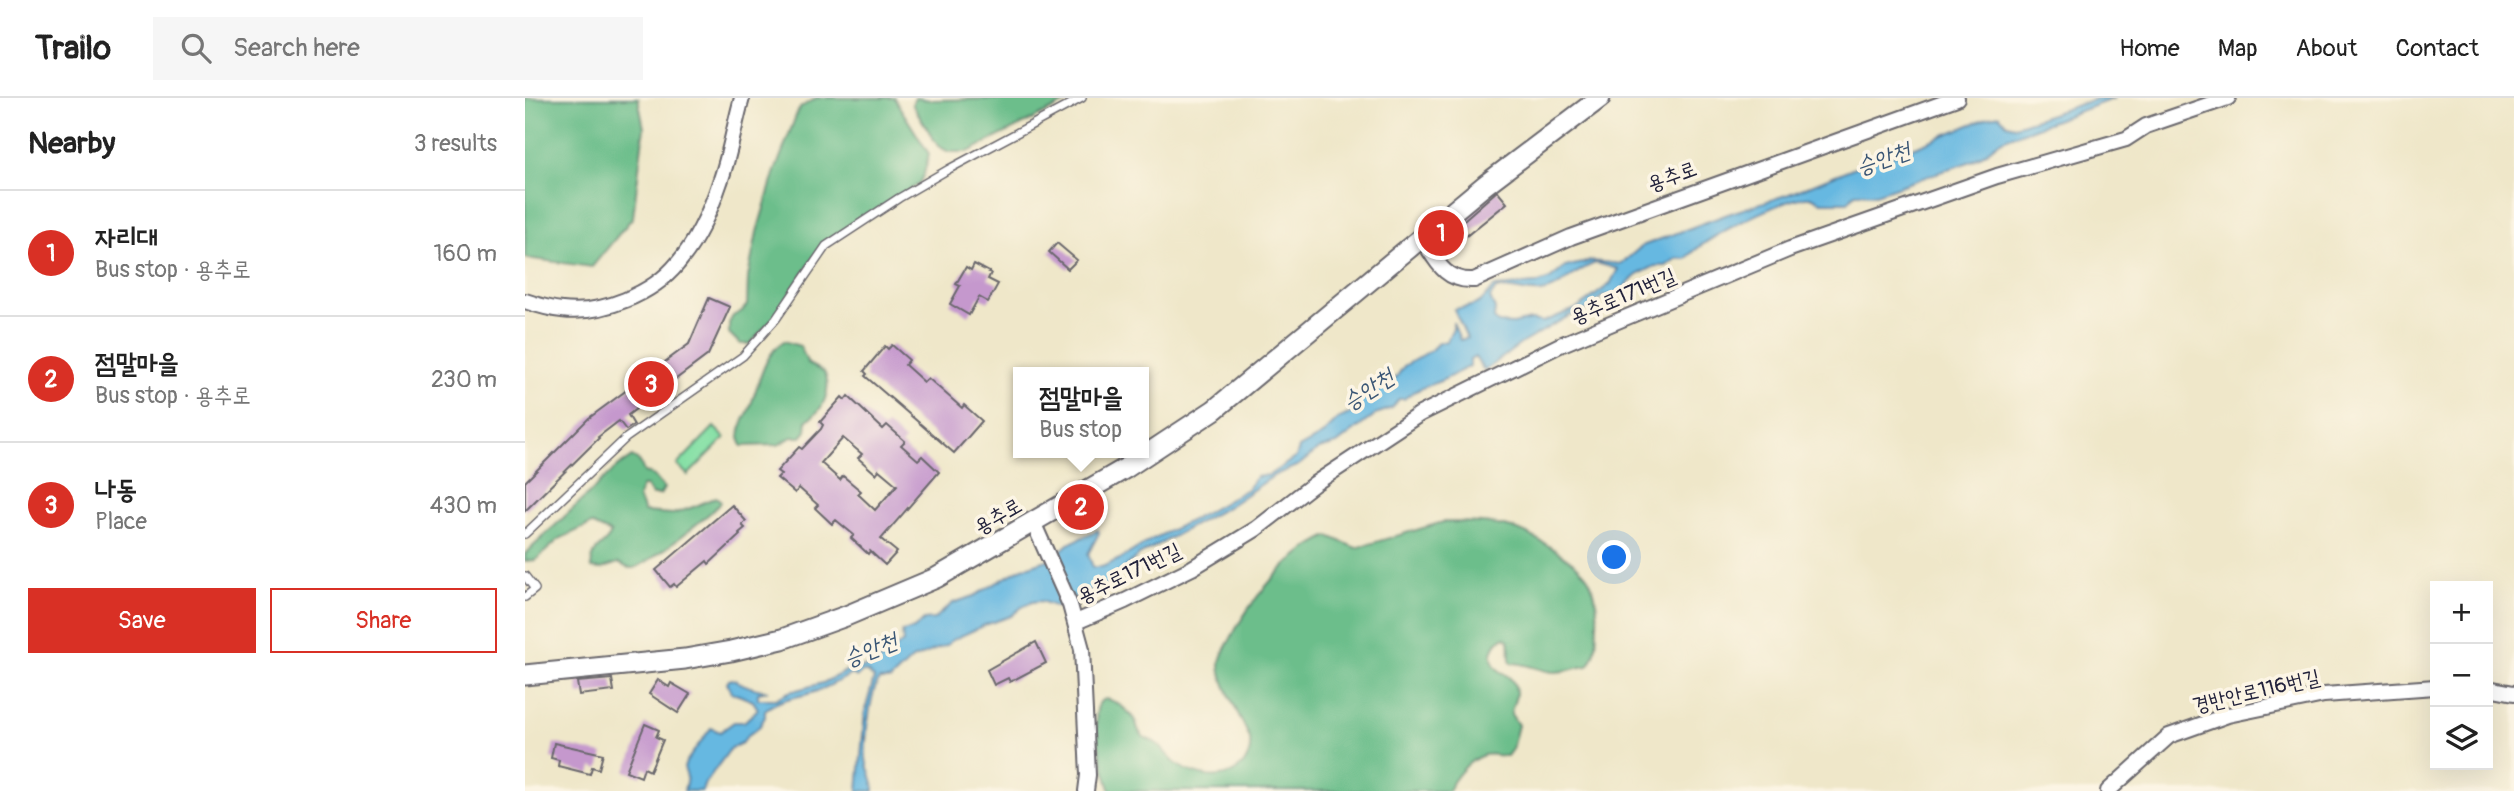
<!DOCTYPE html>
<html lang="en">
<head>
<meta charset="utf-8">
<style>
	body { margin:0; font-family:Pangolin,"Poor Story",sans-serif; background:#f6f6f6; color:#222 }
	.controls { position:absolute; right:21px; bottom:21px; display:grid; overflow:hidden; border-radius:0px; box-shadow:0 7px 28px #0002 }
	.controls button { width:63px; height:63px; display:grid; place-items:center; padding:0; border:0; border-bottom:2px solid #e0e0e0; background:#fff; color:#222; font:35px sans-serif }
	.you { position:absolute; left:1090px; top:460px; width:24px; height:24px; margin:-18px; border:5px solid #fff; border-radius:50%; background:#1a73e8; box-shadow:0 0 0 10px #1a73e833 }
	.badge { display:grid; place-items:center; width:46px; height:46px; border-radius:50%; background:#d93025; color:#fff; font-size:23px; font-weight:700 }
	.pin { position:absolute; translate:-50% -50%; border:4px solid #fff; box-shadow:0 2px 7px #0006 }
	.popup { position:absolute; left:488px; top:269px; width:136px; height:91px; box-sizing:border-box; display:grid; place-content:center; border-radius:0px; background:#fff; filter:drop-shadow(0 2px 5px #0005); font-size:23px; white-space:nowrap; color:#767676 }
	.popup b { font-size:26px; color:#222 }
	.popup::after { content:''; position:absolute; left:50%; top:100%; margin-left:-14px; border:14px solid transparent; border-top-color:#fff }
	.list { margin:0; padding:0; list-style:none }
	h2 { display:flex; justify-content:space-between; align-items:center; height:91px; margin:0; padding:0 28px; font-size:30px }
	h2 small { font-size:23px; font-weight:400; color:#767676 }
	.list li { display:grid; grid-template-columns:46px 1fr auto; gap:21px; align-items:center; box-sizing:border-box; height:126px; padding:0 28px; border-top:2px solid #e0e0e0 }
	.list b { display:block; font-size:26px; white-space:nowrap }
	.list p { margin:0; font-size:23px; white-space:nowrap; color:#767676 }
	.list em { font-size:23px; font-style:normal; color:#767676 }
	.actions { display:flex; gap:14px; padding:21px 28px }
	.actions a { flex:1; padding:16px 0; border:2px solid #d93025; border-radius:0px; text-align:center; font-size:24px; color:#d93025 }
	.actions .main { background:#d93025; color:#fff }
	.icon { flex:none; width:38px; height:38px; fill:none; stroke:currentColor; stroke-width:2; stroke-linecap:round; stroke-linejoin:round }
	.map { position:relative; flex:none; width:1989px; height:693px; overflow:hidden }
	header { display:flex; align-items:center; gap:42px; box-sizing:border-box; height:98px; padding:0 35px; background:#fff; border-bottom:2px solid #e0e0e0 }
	header strong { font-size:33px }
	nav { display:flex; gap:38px; margin-inline-start:auto; font-size:24px }
	.search { width:490px; height:63px; background:#f6f6f6; display:flex; align-items:center; gap:18px; box-sizing:border-box; padding:0 24px; border-radius:0px; color:#767676; font-size:26px }
	main { display:flex }
	aside { flex:1; background:#fff }
	.map>svg:first-child { display:block }
</style>
</head>
<body>
<header>
<strong>Trailo</strong>
<div class="search"><svg class="icon" aria-label="search" viewBox="0 0 24 24"><circle cx="10" cy="10" r="6"/><path d="M15 15l6 6"/></svg>Search here</div>
<nav><a>Home</a><a>Map</a><a>About</a><a>Contact</a></nav>
</header>
<main>
<aside>
<h2>Nearby<small>3 results</small></h2>
<ul class="list">
<li><span class="badge">1</span><div><b>자리대</b><p>Bus stop · 용추로</p></div><em>160 m</em></li>
<li><span class="badge">2</span><div><b>점말마을</b><p>Bus stop · 용추로</p></div><em>230 m</em></li>
<li><span class="badge">3</span><div><b>나동</b><p>Place</p></div><em>430 m</em></li>
</ul>
<div class="actions"><a class="main">Save</a><a>Share</a></div>
</aside>
<div class="map">
<svg width="1989" height="693" viewBox="0 0 1989 693">
	<rect width="100%" height="100%" fill="#fcf5e5"/>
	<filter id="ink" filterUnits="userSpaceOnUse"><feTurbulence type="fractalNoise" baseFrequency=".0143" numOctaves="2"/><feDisplacementMap in="SourceGraphic" scale="14" xChannelSelector="R" yChannelSelector="G"/><feConvolveMatrix kernelMatrix="1 2 1 2 8 2 1 2 1" color-interpolation-filters="sRGB"/></filter>
	<filter id="wash" filterUnits="userSpaceOnUse"><feTurbulence type="fractalNoise" baseFrequency=".00686" numOctaves="4" result="noise"/><feDisplacementMap in="SourceGraphic" scale="28" xChannelSelector="R" yChannelSelector="G"/><feGaussianBlur stdDeviation="1.57" result="paint"/><feColorMatrix in="noise" values="0 0 0 0 0 0 0 0 0 0 0 0 0 0 0 0 0 1.4 0 .05"/><feComposite in="paint" operator="in"/></filter>
	<g filter="url(#wash)">
		<rect width="100%" height="100%" fill="#efe7c9"/>
		<polygon fill="#86e0a6" stroke="#548170" stroke-width="2" points="189,329 200,340 163,377 152,367"/>
		<g fill="#6cbe8b" stroke="#477063" stroke-width="2">
			<polygon points="0,0 113,0 119,30 108,119 67,169 0,160"/>
			<polygon points="292,0 369,0 404,56 399,76 394,86 299,145 249,219 225,246 215,246 204,235 204,225 208,218 217,213 222,207 223,179 232,134 249,76 272,15 276,9"/>
			<polygon points="390,0 406,2 550,0 443,54 424,54 413,48 387,6"/>
			<path d="M 259,243 L 275,248 L 283,266 L 299,274 C 308,291 298,314 282,322 L 281,333 L 276,339 L 267,339 L 253,347 L 217,348 L 214,340 L 215,332 C 217,325 221,319 224,312 C 233,290 238,256 259,243 Z"/>
			<path d="M 107,359 L 115,364 L 119,374 L 129,378 L 139,390 L 135,397 L 127,397 L 121,388 L 117,388 L 113,399 L 119,414 L 148,416 L 171,408 L 191,399 L 196,403 L 195,406 C 181,419 124,467 108,470 C 102,471 98,467 93,465 L 76,471 L 67,470 C 64,448 82,449 86,435 L 66,426 L 34,441 L 11,462 L 0,463 L 0,456 L 92,369 Z"/>
			<path d="M 918,424 C 941,424 965,424 987,430 C 1005,435 1048,461 1060,476 C 1071,489 1073,511 1072,527 C 1071,543 1073,555 1063,568 C 1052,569 1040,574 1030,574 C 1017,574 1002,565 986,565 C 983,557 986,550 984,542 L 980,539 C 969,543 963,557 970,568 C 977,578 989,576 991,594 C 992,602 986,607 986,616 L 993,627 L 987,651 L 982,658 C 974,658 967,655 959,657 C 944,661 929,680 923,693 L 586,693 C 581,682 556,592 585,602 C 594,605 606,615 610,623 C 613,628 612,633 617,637 C 620,641 626,642 631,645 C 639,651 645,662 654,668 C 673,679 696,684 714,670 C 724,662 726,653 725,641 C 718,623 694,583 695,566 C 695,558 701,549 705,542 C 725,502 763,456 804,438 L 831,450 Z"/>
		</g>
		<path fill="#66b8e1" stroke="#446d8e" stroke-width="2" fill-rule="evenodd" d="M 1574,0 L 1590,0 L 1477,42 C 1465,50 1458,59 1444,64 L 1351,96 L 1330,95 L 1323,104 L 1296,104 L 1286,99 L 1280,99 C 1252,104 1178,140 1161,161 L 1152,160 L 1141,168 L 1130,168 L 1112,177 L 1091,196 L 1078,198 L 1062,211 L 1044,218 L 997,245 L 959,273 L 950,259 L 945,262 L 945,268 C 936,272 929,277 920,281 C 907,287 891,290 879,301 L 874,301 L 867,310 L 851,316 L 812,346 L 794,351 L 774,367 L 750,377 L 704,408 L 614,457 L 580,487 L 560,493 L 532,509 L 516,503 L 507,504 L 497,509 L 486,518 L 460,527 L 427,542 L 422,547 L 387,561 L 365,582 L 354,582 C 345,594 338,651 342,666 C 344,675 349,683 349,693 L 333,693 L 340,613 L 349,580 L 342,574 L 337,574 L 332,579 L 327,576 C 317,581 307,587 297,591 C 278,600 257,598 240,612 L 240,619 L 234,629 L 222,638 L 217,645 L 206,650 L 180,685 L 177,693 L 159,693 L 162,679 L 159,670 L 161,664 L 186,630 L 195,634 L 209,624 L 219,624 L 233,611 L 228,603 L 206,594 L 202,585 L 204,582 L 208,581 C 219,588 230,591 243,593 L 233,595 L 233,601 L 251,601 L 264,594 L 298,585 L 323,572 L 348,568 L 378,544 L 377,534 L 389,531 L 399,522 L 409,521 L 428,505 L 449,498 L 495,471 L 528,460 L 543,446 L 573,432 L 574,435 L 563,456 L 568,469 L 577,469 L 595,461 L 626,442 L 679,416 L 722,391 L 731,379 L 744,377 L 771,359 L 774,350 L 797,337 L 813,321 L 826,315 L 839,299 L 870,281 L 879,268 L 905,253 L 913,245 L 922,243 L 928,231 L 928,224 L 935,242 L 942,240 L 929,211 C 952,208 955,207 969,189 L 1011,186 L 1025,181 L 1040,169 L 1066,163 L 1096,166 L 1117,148 L 1203,116 L 1264,96 L 1340,65 L 1375,55 L 1464,19 L 1474,17 L 1482,26 L 1490,28 ZM 1071,165 L 1093,171 L 1085,186 L 1053,210 L 1018,224 L 1006,222 L 988,226 L 973,225 L 969,221 L 970,211 L 965,200 L 971,191 C 986,188 1001,196 1016,194 C 1037,191 1050,171 1071,165 Z"/>
		<g id="blocks">
			<g fill="#c598cd" fill-rule="evenodd">
				<polygon points="972,93 982,105 924,152 916,142"/>
				<polygon points="532,145 552,162 543,171 524,154"/>
				<polygon points="449,166 466,175 463,181 473,186 463,204 454,199 444,217 425,206 435,188 431,186 441,169 446,172"/>
				<polygon points="184,200 205,209 183,257 103,317 109,327 101,332 94,323 73,339 74,340 0,413 0,384 64,320 164,246"/>
				<polygon points="367,247 384,262 380,267 399,284 403,280 437,310 439,307 457,323 429,355 340,278 342,276 339,273 360,248 363,251"/>
				<path d="M 323,298 L 358,331 L 362,327 L 380,343 L 376,347 L 393,362 L 397,358 L 414,374 L 356,441 L 372,454 L 360,467 L 345,453 L 343,456 L 326,440 L 329,437 L 311,422 L 307,426 L 290,410 L 293,407 L 274,390 L 270,395 L 252,380 L 256,376 L 252,373 L 274,349 L 277,351 L 296,331 L 298,327 L 295,324 L 317,299 L 320,302 ZM 318,340 L 337,356 L 333,360 L 351,376 L 354,372 L 372,387 L 350,412 L 333,396 L 336,393 L 318,378 L 315,382 L 296,365 Z"/>
				<polygon points="207,407 221,423 217,427 220,430 214,435 215,437 184,466 182,463 151,489 149,486 145,489 131,472"/>
				<polygon points="511,544 521,565 485,584 483,580 469,587 462,572"/>
				<polygon points="87,581 89,593 54,597 52,584"/>
				<polygon points="133,582 144,589 146,585 165,596 153,615 124,596"/>
				<polygon points="120,626 134,632 131,639 138,642 125,673 119,670 116,679 101,673"/>
				<polygon points="29,645 78,656 74,671 67,669 65,676 33,668 34,662 26,660"/>
			</g>
		</g>
	</g>
	<g filter="url(#ink)">
		<use href="#blocks" fill-opacity="0" stroke="#6a676d" stroke-width="2"/>
		<g fill="none" stroke-linecap="round" stroke-linejoin="round">
			<defs>
				<g id="service">
					<polyline points="0,436 101,340 218,258 251,221 301,148 374,100 424,71 557,0"/>
					<polyline points="0,478 10,491 0,499"/>
				</g>
				<g id="minor">
					<path d="M 896,139 C 911,162 919,184 949,182 L 1046,139 L 1432,0"/>
					<path d="M 0,203 C 12,207 24,211 37,212 C 76,217 128,196 153,165 C 172,143 186,111 195,84 C 205,57 209,28 217,0"/>
					<polyline points="508,424 545,507 557,551 563,677 561,693"/>
					<polyline points="551,524 600,503 667,470 731,431 789,386 895,316 1035,247 1265,151 1472,78 1601,41 1621,28 1703,0"/>
					<polyline points="1963,590 1989,595"/>
					<polyline points="1583,693 1644,638 1703,617 1799,597 1910,589"/>
				</g>
				<polyline id="tertiary" points="0,577 160,561 206,553 257,541 321,518 411,480 601,370 689,312 960,87 1075,0"/>
			</defs>
			<use href="#service" stroke="#6a676d" stroke-width="10"/>
			<use href="#minor" stroke="#6a676d" stroke-width="18"/>
			<use href="#tertiary" stroke="#6a676d" stroke-width="23"/>
			<use href="#service" stroke="#fff" stroke-width="7"/>
			<use href="#minor" stroke="#fff" stroke-width="14"/>
			<use href="#tertiary" stroke="#fff" stroke-width="19"/>
		</g>
	</g>
	<g text-anchor="middle" stroke-width="7" stroke-linejoin="round" paint-order="stroke">
		<g font-size="21" fill="#22223b" stroke="#fcf5e5">
			<text transform="translate(1147 78) rotate(-20)" y="7">용추로</text>
			<text transform="translate(1098 198) rotate(-23)" y="7">용추로171번길</text>
			<text transform="translate(473 418) rotate(-30)" y="7">용추로</text>
			<text transform="translate(604 475) rotate(-26)" y="7">용추로171번길</text>
			<text transform="translate(1731 593) rotate(-13)" y="7">경반안로116번길</text>
		</g>
		<g font-size="23" font-style="italic" fill="#3a5675" stroke="#fcf5e5">
			<text transform="translate(1358 60) rotate(-19)" y="8">승안천</text>
			<text transform="translate(843 291) rotate(-33)" y="8">승안천</text>
			<text transform="translate(345 551) rotate(-21)" y="8">승안천</text>
		</g>
	</g>
</svg>
<div class="controls">
<button>+</button>
<button>−</button>
<button><svg class="icon" aria-label="layers" viewBox="0 0 24 24"><path d="M12 4l9 5-9 5-9-5zM3 14l9 5 9-5"/></svg></button>
</div>
<div class="you"></div>
<div class="pin badge" style="left:916px;top:135px">1</div>
<div class="pin badge" style="left:556px;top:409px">2</div>
<div class="popup"><b>점말마을</b>Bus stop</div>
<div class="pin badge" style="left:126px;top:286px">3</div>
</div>
</main>
</body>
</html>
